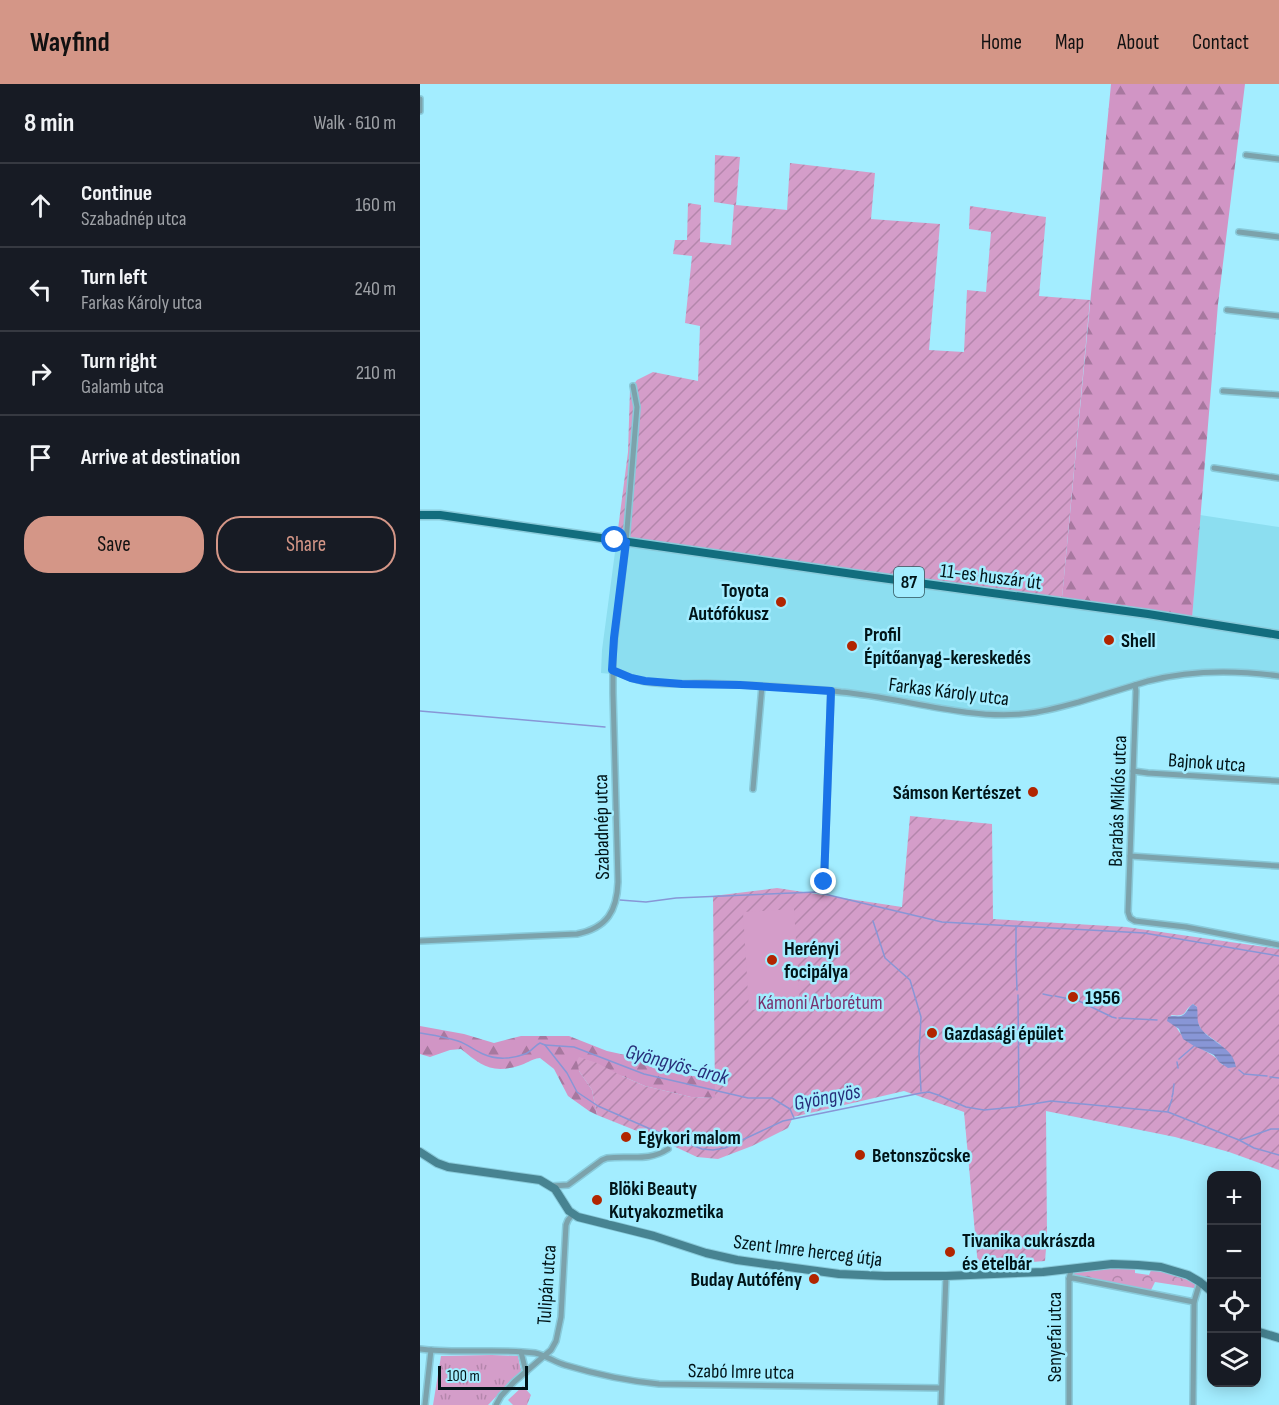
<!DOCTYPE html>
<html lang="en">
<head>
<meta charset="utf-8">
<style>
	body { margin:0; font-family:"Sofia Sans Condensed",sans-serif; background:#20242c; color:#f1f3f6 }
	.controls { position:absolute; right:18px; bottom:18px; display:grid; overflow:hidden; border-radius:12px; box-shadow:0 3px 15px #0003 }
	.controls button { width:54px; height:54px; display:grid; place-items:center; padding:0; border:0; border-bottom:2px solid #363941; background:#171b24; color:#f1f3f6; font:30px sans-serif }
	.scale { position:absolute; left:18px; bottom:15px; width:90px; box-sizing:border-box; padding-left:6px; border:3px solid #011418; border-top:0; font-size:16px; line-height:21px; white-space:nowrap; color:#011418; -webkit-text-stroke:4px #a3edff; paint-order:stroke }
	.stop { position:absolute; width:18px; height:18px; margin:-14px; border:4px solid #1a73e8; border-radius:50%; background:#fff }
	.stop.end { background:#1a73e8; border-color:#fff; box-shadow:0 2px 6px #0008 }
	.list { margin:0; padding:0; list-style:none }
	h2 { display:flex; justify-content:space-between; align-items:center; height:78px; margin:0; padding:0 24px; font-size:26px }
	h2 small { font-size:20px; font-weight:400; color:#9ea1a6 }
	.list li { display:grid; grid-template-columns:39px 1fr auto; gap:18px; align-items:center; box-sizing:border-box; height:84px; padding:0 24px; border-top:2px solid #363941 }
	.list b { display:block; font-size:22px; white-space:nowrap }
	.list p { margin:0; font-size:20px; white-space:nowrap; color:#9ea1a6 }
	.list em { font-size:20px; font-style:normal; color:#9ea1a6 }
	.actions { display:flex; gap:12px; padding:18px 24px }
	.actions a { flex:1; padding:14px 0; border:2px solid #d49687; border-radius:24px; text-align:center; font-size:21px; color:#d49687 }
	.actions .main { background:#d49687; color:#111 }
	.icon { flex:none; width:33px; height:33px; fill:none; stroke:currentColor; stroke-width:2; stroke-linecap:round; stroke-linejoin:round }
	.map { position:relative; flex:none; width:859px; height:1321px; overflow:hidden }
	header { display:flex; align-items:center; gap:36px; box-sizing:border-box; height:84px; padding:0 30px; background:#d49687; color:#111 }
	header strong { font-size:28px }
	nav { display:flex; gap:33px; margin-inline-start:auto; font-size:21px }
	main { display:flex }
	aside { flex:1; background:#171b24 }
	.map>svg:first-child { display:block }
</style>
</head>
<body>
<header>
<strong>Wayfind</strong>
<nav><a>Home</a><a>Map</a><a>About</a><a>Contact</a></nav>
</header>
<main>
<aside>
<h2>8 min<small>Walk · 610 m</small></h2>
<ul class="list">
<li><svg class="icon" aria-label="ahead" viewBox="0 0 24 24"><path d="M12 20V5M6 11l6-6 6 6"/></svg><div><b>Continue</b><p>Szabadnép utca</p></div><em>160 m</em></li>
<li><svg class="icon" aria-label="left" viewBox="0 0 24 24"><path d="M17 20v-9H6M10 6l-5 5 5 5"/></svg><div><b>Turn left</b><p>Farkas Károly utca</p></div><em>240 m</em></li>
<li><svg class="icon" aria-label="right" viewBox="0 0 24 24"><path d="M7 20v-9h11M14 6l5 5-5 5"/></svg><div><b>Turn right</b><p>Galamb utca</p></div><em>210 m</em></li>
<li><svg class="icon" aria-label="arrive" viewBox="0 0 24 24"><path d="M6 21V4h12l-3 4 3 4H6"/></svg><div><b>Arrive at destination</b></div></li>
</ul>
<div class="actions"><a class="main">Save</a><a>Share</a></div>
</aside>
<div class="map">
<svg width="859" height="1321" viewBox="0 0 859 1321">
	<defs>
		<pattern id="grass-tufts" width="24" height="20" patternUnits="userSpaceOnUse" patternTransform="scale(1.5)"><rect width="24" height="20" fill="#d49dc9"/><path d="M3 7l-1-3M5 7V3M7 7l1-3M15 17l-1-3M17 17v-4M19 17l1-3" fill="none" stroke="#b486ac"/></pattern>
		<pattern id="forest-firs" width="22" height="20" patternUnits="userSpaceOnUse" patternTransform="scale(1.5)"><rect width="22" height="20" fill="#d195c5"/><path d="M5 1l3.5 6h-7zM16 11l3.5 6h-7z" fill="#a7789f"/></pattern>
		<pattern id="park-crowns" width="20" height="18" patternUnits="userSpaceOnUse" patternTransform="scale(1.5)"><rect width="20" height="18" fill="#d49dc9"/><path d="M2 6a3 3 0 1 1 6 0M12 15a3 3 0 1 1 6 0" fill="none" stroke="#b486ac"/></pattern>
		<pattern id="garden-furrows" width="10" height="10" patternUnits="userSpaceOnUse" patternTransform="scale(1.5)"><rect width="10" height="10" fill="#d49dc9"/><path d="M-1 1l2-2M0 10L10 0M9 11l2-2" fill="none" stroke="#b486ac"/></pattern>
		<pattern id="water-rules" width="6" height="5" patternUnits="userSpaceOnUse" patternTransform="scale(1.5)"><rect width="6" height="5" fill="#8896d6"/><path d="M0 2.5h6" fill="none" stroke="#6d79ad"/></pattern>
	</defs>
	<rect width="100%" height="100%" fill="#a3edff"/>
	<polygon fill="#8cdef0" points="780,431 859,443 859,590 814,585 768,587 730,594 624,625 602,628 570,627 181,589 182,566 197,453 516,500 708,522 772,535"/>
	<polygon fill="url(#grass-tufts)" points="72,1271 98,1272 101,1287 68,1321 13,1321 21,1272"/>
	<g fill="url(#forest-firs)">
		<polygon points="691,0 825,0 798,220 772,535 708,522 642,514"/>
		<path d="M 0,942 L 44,950 L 74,959 L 101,952 L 149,952 L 187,967 L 210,972 L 233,984 L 258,990 L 295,995 L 295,1014 L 271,1013 L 225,1002 L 202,992 L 159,987 L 172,1006 L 177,1031 L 169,1027 L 148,1012 L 134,985 L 120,974 C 110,975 107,980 98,982 C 71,990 61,981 41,965 L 30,966 L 10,973 L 0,970 Z"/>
	</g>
	<g fill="url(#park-crowns)">
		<polygon points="715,1183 715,1189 729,1191 732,1184 755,1189 776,1200 774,1204 735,1198 730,1208 653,1194 652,1187"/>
		<polygon points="103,1302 111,1311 107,1321 93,1321 88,1316"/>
	</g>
	<g fill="url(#garden-furrows)" fill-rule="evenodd">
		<polygon points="295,71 320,73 316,121 367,126 370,79 455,89 451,135 520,140 509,266 544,268 547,206 566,208 571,148 549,145 550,122 626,133 619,212 670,216 642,514 516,500 197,453 208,368 210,305 217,296 233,288 278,297 280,242 265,239 272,172 253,170 255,156 267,156 268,119 281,121 280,158 311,161 314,121 294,118"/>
		<path d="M 490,732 L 572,740 L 573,835 L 706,843 L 859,865 L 859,1086 L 809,1068 L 755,1053 L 626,1027 L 627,1153 L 625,1177 L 558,1182 L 544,1028 L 484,1007 L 373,1033 L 368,1044 L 332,1062 L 298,1075 L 277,1073 L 247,1059 L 177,1031 L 172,1006 L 159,987 L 157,977 L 159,973 L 177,979 L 202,992 L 225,1002 L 271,1013 L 295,1014 L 293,812 L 357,804 L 482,823 ZM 773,920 L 777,923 L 777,937 L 782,947 L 801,961 L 803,981 C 799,978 796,973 792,971 C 771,958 760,957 751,931 C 769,933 762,927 773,920 Z"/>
	</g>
	<polygon fill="#d49dc9" points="374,825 380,923 329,926 323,828"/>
	<path fill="url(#water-rules)" d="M 773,920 L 777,923 C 778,928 777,934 778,938 C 782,956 813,960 816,983 L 808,984 L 799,978 L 794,971 L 774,962 L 763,955 L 759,945 L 747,937 L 748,933 C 753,931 755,933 761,932 C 767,930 768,923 773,920 Z"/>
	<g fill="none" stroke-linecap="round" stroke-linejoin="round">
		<g stroke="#8896d6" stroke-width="1.5">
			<polyline points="0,627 185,643"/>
			<polyline points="200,816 226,818 256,814 396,808 522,838 724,849 859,872"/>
			<polyline points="453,837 465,874 490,896 501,933 499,969 501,1007"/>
			<polyline points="596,842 596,878 597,906"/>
			<polyline points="623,910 632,912"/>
			<polyline points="598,911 599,1020"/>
			<polyline points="635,912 654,916"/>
			<polyline points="657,916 692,933 696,934"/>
			<polyline points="699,934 737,936"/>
			<path d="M 0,949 C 12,951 26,953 38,957 C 47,960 54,966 63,970 C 76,976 92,975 105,970 C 111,968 114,962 120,959 L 125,961 L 147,989 L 157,1008 L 178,1022 L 228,1044 L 282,1065 L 293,1066 L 305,1064 L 363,1037 L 501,1009 L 509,1008 L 518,1011 L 546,1023 L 564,1026 L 595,1023 L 631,1017 L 748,1028 L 819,1056 L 834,1064 L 859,1071"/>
			<polyline points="125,961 154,963 224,990 328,1014 352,1014 370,1025 374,1034"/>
			<polyline points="759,975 774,962"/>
			<polyline points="757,978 758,984"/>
			<polyline points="819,986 824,990 847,992"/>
			<polyline points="850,993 859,994"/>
			<polyline points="753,1008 754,1000"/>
			<polyline points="752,1013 753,1009"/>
			<polyline points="748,1027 752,1015"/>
			<polyline points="820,1056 851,1045 859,1045"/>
		</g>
		<defs>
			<g id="minor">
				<polyline points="0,15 0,27"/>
				<polyline points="826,71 859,75"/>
				<polyline points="819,148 859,153"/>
				<polyline points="807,226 859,232"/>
				<polyline points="803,307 859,311"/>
				<polyline points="794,384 859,394"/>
				<path d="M 192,586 C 201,589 209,594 218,596 C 239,602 263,599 286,599 C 331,601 376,603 421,608 C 479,613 544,635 601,630 C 621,629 640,623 659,618 C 682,611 705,604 728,597 C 771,586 815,586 859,592"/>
				<polyline points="715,601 716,607 708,828 710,834 715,837 766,843 859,861"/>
				<polyline points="713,687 728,689 859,697"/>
				<polyline points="333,705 342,602"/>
				<polyline points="710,772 859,782"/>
				<polyline points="404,798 411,607"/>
				<path d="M 0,857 L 157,850 C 187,844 197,827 198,798 L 193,609 L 193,569 L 206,458 L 217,323 L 213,302"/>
				<path d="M 132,1102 L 148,1101 L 182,1076 L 187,1074 C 210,1071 228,1078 248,1065"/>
				<polyline points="649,1195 653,1194 774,1218"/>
				<path d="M 0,1265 C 38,1270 77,1264 115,1269 C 125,1271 135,1278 145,1281 C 175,1290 207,1297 239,1300 L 521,1304"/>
				<polyline points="101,1268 106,1288"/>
				<polyline points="5,1321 11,1266"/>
				<polyline points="76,1321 81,1312 94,1298 131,1266 136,1257 141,1233 146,1141 148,1136 153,1130"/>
				<polyline points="521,1321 526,1192"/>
				<polyline points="649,1321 649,1195 651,1186"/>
				<polyline points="773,1321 774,1218 780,1198"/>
			</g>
			<g id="secondary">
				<polyline points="0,1068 17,1079 28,1083 120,1096 135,1105 149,1127 158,1133 234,1152 286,1169 317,1176 419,1190 465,1192 526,1192 623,1188 692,1180 718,1181 741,1183 768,1191 780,1198 792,1208"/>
				<polyline points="836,1247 859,1254"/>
			</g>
			<polyline id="primary" points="0,431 20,431 447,492 728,530 859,551"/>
		</defs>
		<use href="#minor" stroke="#89cada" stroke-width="8"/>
		<use href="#secondary" stroke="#89cada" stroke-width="10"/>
		<use href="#primary" stroke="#89cada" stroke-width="11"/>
		<use href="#minor" stroke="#7ca2ab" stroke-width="5"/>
		<use href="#secondary" stroke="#478391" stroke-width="8"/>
		<use href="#primary" stroke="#126d7e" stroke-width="8"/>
	</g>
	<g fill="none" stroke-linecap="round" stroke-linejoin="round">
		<polyline stroke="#1a73e8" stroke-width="8" points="195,456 206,458 194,554 192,586 211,594 225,597 262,600 320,601 411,607 404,798"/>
	</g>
	<g fill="#b12500" stroke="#a3edff" stroke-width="2">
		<circle cx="361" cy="518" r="6"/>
		<circle cx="689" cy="556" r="6"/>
		<circle cx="432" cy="562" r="6"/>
		<circle cx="613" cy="708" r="6"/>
		<circle cx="352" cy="876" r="6"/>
		<circle cx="653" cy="913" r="6"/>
		<circle cx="512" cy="949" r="6"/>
		<circle cx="206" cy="1053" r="6"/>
		<circle cx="440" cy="1071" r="6"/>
		<circle cx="177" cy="1116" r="6"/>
		<circle cx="530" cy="1168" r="6"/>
		<circle cx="394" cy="1195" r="6"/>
	</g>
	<g text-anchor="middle" stroke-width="5" stroke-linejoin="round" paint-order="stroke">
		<rect fill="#a3edff" stroke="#32555d" stroke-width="1.5" x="474" y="483" width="30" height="30" rx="4.5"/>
		<g font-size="18" font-weight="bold" fill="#011418">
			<text x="489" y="504">87</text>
		</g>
		<g font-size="20" fill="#011418" stroke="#a3edff">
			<text transform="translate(571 492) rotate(7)" y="7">11-es huszár út</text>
			<text transform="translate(529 607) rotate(7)" y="7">Farkas Károly utca</text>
			<text transform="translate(787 678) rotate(4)" y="7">Bajnok utca</text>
			<text transform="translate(697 717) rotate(-88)" y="7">Barabás Miklós utca</text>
			<text transform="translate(181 743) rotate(-91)" y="7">Szabadnép utca</text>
			<text transform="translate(388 1166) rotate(7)" y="7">Szent Imre herceg útja</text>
			<text transform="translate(126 1201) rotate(-86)" y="7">Tulipán utca</text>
			<text transform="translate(634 1253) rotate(-90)" y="7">Senyefai utca</text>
			<text transform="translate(321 1287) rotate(1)" y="7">Szabó Imre utca</text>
		</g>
		<g font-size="20" font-weight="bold" fill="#011418" stroke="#a3edff" text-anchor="start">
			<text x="349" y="513" text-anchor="end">Toyota<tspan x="349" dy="23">Autófókusz</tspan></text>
			<text x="444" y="557">Profil<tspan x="444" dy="23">Építőanyag-kereskedés</tspan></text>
			<text x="701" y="563">Shell</text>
			<text x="601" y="715" text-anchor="end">Sámson Kertészet</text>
			<text x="364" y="871">Herényi<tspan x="364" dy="23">focipálya</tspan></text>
			<text x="665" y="920">1956</text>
			<text x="524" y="956">Gazdasági épület</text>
			<text x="218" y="1060">Egykori malom</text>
			<text x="452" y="1078">Betonszöcske</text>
			<text x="189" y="1111">Blöki Beauty<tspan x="189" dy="23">Kutyakozmetika</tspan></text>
			<text x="542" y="1163">Tivanika cukrászda<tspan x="542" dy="23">és ételbár</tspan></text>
			<text x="382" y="1202" text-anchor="end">Buday Autófény</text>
		</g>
		<g font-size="20" fill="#79326e" stroke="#a3edff">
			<text x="400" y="925">Kámoni Arborétum</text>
		</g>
		<g font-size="21" font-style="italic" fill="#282f7a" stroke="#a3edff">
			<text transform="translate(257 980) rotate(15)" y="7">Gyöngyös-árok</text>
			<text transform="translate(407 1013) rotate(-11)" y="7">Gyöngyös</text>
		</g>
	</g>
</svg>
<div class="controls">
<button>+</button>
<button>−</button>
<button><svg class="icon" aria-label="locate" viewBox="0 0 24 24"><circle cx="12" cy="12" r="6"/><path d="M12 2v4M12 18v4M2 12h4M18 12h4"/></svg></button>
<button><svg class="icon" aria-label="layers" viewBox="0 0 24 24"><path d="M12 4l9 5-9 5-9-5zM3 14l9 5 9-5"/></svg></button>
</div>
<div class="scale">100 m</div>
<div class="stop" style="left:195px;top:456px"></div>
<div class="stop end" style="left:404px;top:798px"></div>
</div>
</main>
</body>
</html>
